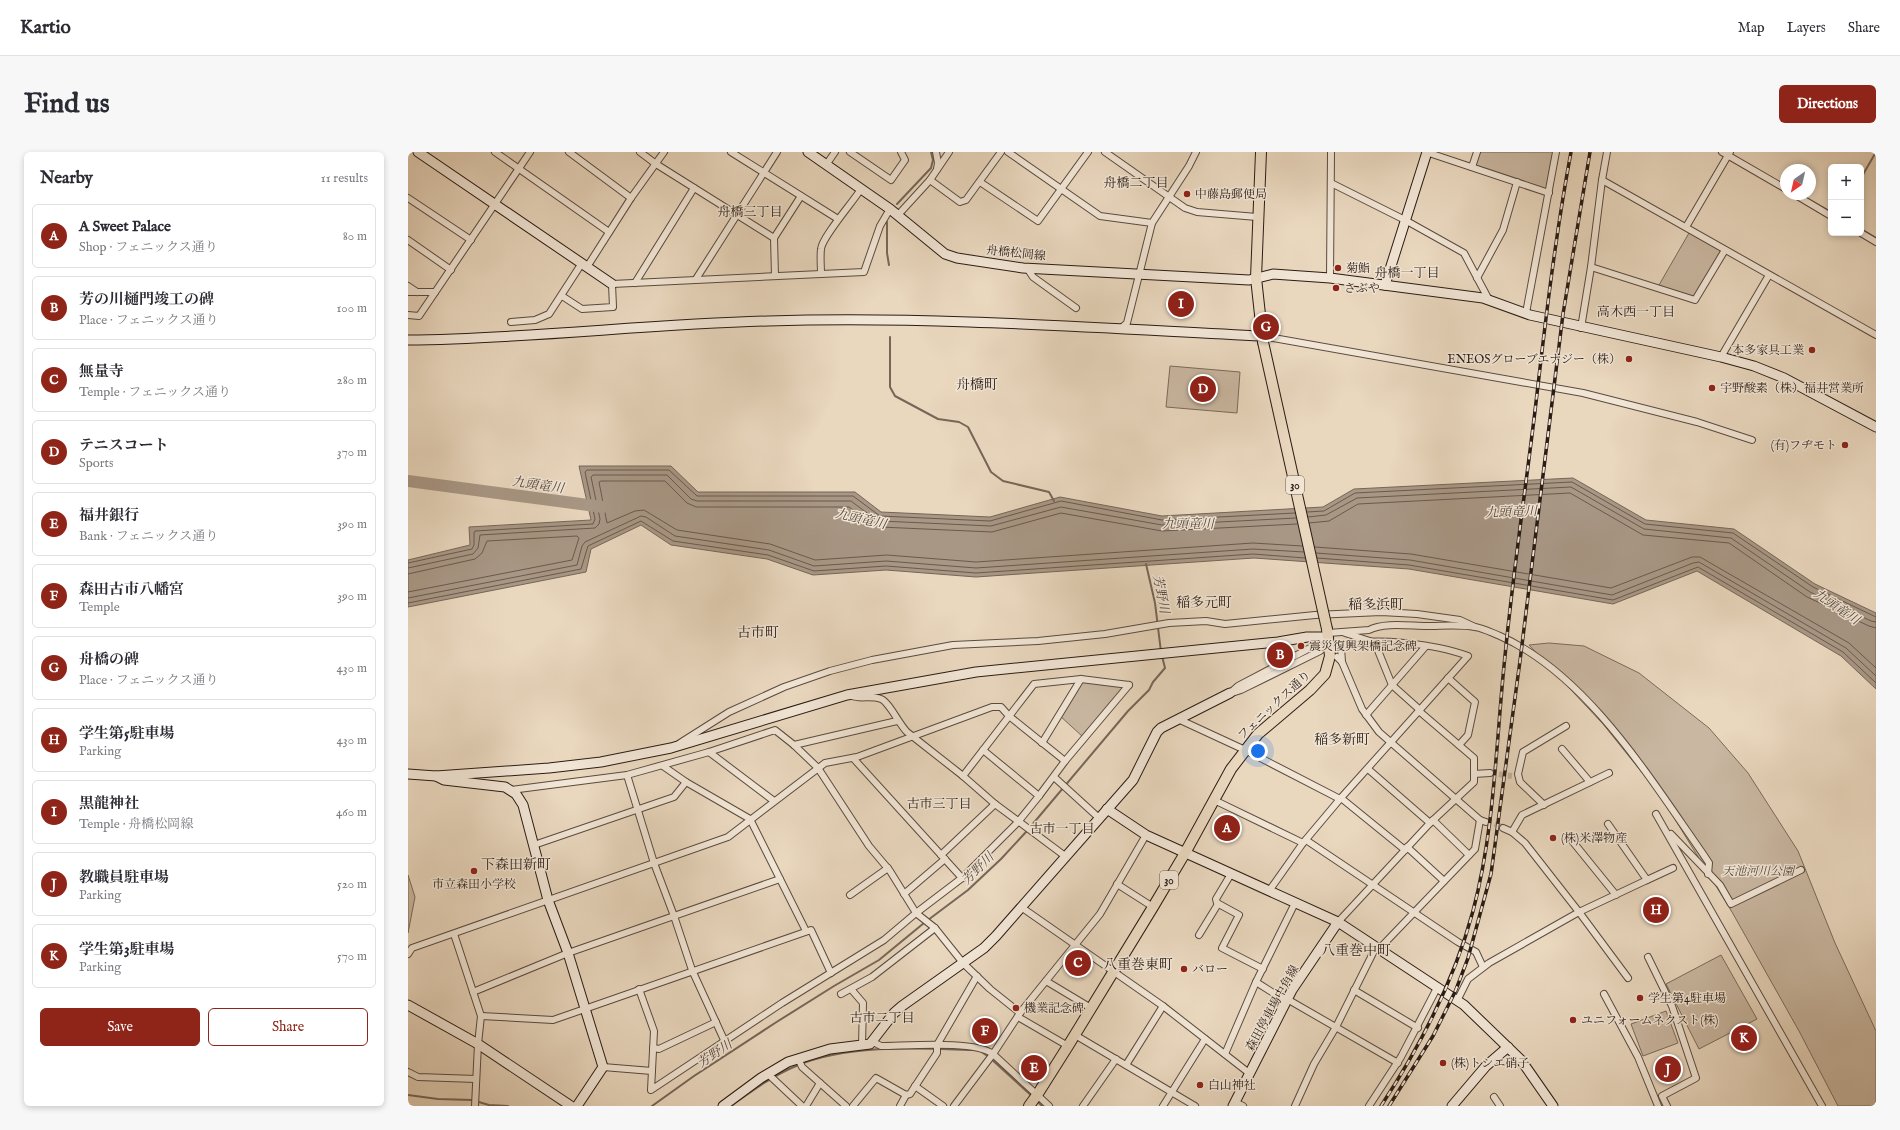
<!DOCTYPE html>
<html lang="en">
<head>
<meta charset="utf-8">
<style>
	body { margin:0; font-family:"IM FELL English","Noto Serif JP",serif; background:#f7f7f7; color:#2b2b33 }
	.controls { position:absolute; right:12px; top:12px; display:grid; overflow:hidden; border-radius:6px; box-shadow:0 2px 6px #0003 }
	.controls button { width:36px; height:36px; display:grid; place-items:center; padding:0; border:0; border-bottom:1px solid #e1e1e2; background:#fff; color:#2b2b33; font:20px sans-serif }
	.compass { position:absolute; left:1372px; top:12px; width:36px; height:36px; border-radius:50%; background:#fff; box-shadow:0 2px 6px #0003; rotate:214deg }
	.you { position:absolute; left:850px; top:599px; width:14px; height:14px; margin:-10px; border:3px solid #fff; border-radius:50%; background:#1a73e8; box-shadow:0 0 0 6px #1a73e833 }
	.badge { display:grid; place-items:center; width:26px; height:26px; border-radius:50%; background:#8f2418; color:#fff; font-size:13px; font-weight:700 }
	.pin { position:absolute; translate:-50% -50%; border:2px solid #fff; box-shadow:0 1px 4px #0006 }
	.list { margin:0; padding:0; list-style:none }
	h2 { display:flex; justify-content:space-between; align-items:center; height:52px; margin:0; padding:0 16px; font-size:17px }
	h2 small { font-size:13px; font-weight:400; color:#7c7c81 }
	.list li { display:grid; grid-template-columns:26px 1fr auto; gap:12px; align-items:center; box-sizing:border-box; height:64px; margin:0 8px 8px; padding:0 8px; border:1px solid #e1e1e2; border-radius:6px }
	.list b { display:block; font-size:15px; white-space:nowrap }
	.list p { margin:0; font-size:13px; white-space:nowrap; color:#7c7c81 }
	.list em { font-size:13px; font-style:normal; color:#7c7c81 }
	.actions { display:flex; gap:8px; padding:12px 16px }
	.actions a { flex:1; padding:9px 0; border:1px solid #8f2418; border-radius:6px; text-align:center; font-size:14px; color:#8f2418 }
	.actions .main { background:#8f2418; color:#fff }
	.map { position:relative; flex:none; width:1468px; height:954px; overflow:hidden; border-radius:6px }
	header { display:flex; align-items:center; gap:24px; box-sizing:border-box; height:56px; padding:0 20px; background:#fff; border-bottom:1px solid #e1e1e2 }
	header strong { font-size:19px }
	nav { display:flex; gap:22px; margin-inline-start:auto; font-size:14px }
	.intro { display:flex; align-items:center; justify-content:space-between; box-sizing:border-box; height:96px; padding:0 24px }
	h1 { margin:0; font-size:28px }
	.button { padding:10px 18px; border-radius:6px; background:#8f2418; color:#fff; font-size:14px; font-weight:700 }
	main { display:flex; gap:24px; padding:0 24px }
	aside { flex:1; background:#fff; border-radius:6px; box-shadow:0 2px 6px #0003 }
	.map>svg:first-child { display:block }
</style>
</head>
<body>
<header>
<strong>Kartio</strong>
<nav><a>Map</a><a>Layers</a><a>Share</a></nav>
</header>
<div class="intro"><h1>Find us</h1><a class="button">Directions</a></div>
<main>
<aside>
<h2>Nearby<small>11 results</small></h2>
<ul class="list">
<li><span class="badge">A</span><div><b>A Sweet Palace</b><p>Shop · フェニックス通り</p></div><em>80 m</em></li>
<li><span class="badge">B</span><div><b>芳の川樋門竣工の碑</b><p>Place · フェニックス通り</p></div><em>100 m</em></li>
<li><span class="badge">C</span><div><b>無量寺</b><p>Temple · フェニックス通り</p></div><em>280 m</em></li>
<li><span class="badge">D</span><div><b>テニスコート</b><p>Sports</p></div><em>370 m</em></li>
<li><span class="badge">E</span><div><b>福井銀行</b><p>Bank · フェニックス通り</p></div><em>390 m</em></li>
<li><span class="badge">F</span><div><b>森田古市八幡宮</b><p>Temple</p></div><em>390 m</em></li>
<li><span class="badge">G</span><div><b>舟橋の碑</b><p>Place · フェニックス通り</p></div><em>430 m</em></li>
<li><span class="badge">H</span><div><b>学生第5駐車場</b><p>Parking</p></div><em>430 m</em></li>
<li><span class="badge">I</span><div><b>黒龍神社</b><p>Temple · 舟橋松岡線</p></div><em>460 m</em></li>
<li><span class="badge">J</span><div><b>教職員駐車場</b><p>Parking</p></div><em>520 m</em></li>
<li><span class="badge">K</span><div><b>学生第3駐車場</b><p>Parking</p></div><em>570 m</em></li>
</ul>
<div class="actions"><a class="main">Save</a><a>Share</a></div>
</aside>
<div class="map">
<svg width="1468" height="954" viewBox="0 0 1468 954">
	<rect width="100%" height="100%" fill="#e9d7be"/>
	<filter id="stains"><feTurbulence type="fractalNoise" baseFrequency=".005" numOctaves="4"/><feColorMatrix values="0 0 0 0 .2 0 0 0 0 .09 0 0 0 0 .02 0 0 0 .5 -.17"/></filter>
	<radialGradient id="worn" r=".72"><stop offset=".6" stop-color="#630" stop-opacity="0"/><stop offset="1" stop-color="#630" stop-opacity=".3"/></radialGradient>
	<g fill="#c9b7a1" stroke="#7a6a5b">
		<polygon points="1069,0 1149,0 1141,41 1065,13"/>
		<polygon points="1281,81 1317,98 1287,148 1251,133"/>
		<polygon points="762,214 832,220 829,261 758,255"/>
		<polygon points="1141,491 1176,494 1231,521 1301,576 1340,621 1390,699 1427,791 1468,879 1468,954 1430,954 1391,879 1324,760 1252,643 1195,572 1121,493"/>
		<polygon points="673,527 720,535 675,585 651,563"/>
		<polygon points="0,723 7,745 0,781"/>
		<polygon points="1313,803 1349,867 1291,897 1258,832"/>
		<polygon points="1258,859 1270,891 1235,904 1223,872"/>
	</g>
	<polygon fill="#a89785" stroke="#766658" points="171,314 263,314 290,340 447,340 473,360 582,365 652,345 754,364 915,355 946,337 1165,326 1238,368 1326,377 1407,432 1468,461 1468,537 1433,504 1289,419 1205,452 1001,417 846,406 568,425 478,418 405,423 359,407 263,393 233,373 183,397 178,420 0,455 0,408 62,393 61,375 183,368"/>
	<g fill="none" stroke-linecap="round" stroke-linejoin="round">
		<g stroke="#6a5a4d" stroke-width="1">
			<polyline points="899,360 916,359 947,341 1164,330 1237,372 1325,381 1405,435 1468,465"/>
			<polyline points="900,365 918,363 949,346 1163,335 1236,377 1323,386 1402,440 1463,469 1468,470"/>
			<polyline points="901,371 921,369 950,352 1162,341 1235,383 1321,391 1399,445 1461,474 1468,476"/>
			<polyline points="889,372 754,379 653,361 584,380 472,375 464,372 441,355 288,355 279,351 257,329 193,329 191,330 199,371 227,359 236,358 269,378 362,392 407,408 479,403 568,410 845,391 894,394"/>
			<polyline points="907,395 1003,402 1203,436 1284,405 1292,405 1441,491 1468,516"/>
			<polyline points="908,401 1002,408 1204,443 1285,411 1291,410 1438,496 1468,524"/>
			<polyline points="909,406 1001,413 1205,448 1290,415 1435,500 1468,531"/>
			<polyline points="0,411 64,397 66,393 66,381 67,379 185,372 187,367 177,320 179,318 261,318 289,344 445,344 472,364 582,369 653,349 754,368 887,361"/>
			<polyline points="0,416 65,402 70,396 72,383 187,376 191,372 192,367 183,325 185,323 259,323 283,347 289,349 443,349 467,367 473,369 583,374 653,355 754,373 888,366"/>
			<polyline points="0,422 67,407 74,401 79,389 169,384 171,386 164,408 0,440"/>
			<polyline points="0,446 169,413 174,394 177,390 233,364 238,365 267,384 361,398 406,414 478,409 568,416 845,397 896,400"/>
			<polyline points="0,451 173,417 180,394 233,369 265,389 360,403 406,419 478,414 568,421 845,402 897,406"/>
		</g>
		<g stroke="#766658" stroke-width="2">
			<polyline points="1453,26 1468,0"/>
			<polyline points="1398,46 1423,60"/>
			<polyline points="489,52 523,16 525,8 523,0"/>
			<polyline points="479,70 479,101 481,113"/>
			<polyline points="1453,77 1468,86"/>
			<polyline points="482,185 482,235 487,244 530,267 551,270 560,275 583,320 595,329 641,340 646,349"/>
			<polyline points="738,412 747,451 753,500"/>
			<polyline points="572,899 581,905 625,945"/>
			<polyline points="0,943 30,947 64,948 81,953 100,954"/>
			<polyline points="629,949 634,954"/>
			<polyline points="244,954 286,924 367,871 426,834 471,808 516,771 560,738 593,707 618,680 720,559 741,538 745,530 757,516 754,504"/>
			<path d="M 323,954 C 344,939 364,924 388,914 C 439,892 509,896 564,898"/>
		</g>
		<polyline stroke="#a89785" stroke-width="12" points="0,329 195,355"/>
		<g stroke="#c3b29c" stroke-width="6" stroke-dasharray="6 3" stroke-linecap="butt">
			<polyline points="1082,621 1104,624"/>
			<polyline points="1078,670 1086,671 1095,676"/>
		</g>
		<defs>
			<g id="street">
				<polyline points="87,0 201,80"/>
				<polyline points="161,0 223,46"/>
				<polyline points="232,0 248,12 366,86"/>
				<polyline points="323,0 430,67"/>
				<polyline points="442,0 483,28 497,8 493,0"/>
				<polyline points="528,0 530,11 529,17"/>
				<polyline points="600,0 692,64 744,71 781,14 788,0"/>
				<polyline points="697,0 777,56 789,60 849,65"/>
				<polyline points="1018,0 1141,41"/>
				<polyline points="1314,0 1378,37"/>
				<polyline points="418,13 427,0"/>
				<polyline points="1064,15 1069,0"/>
				<polyline points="522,28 552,50 558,48 593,0"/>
				<polyline points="1194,28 1199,0"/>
				<polyline points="572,30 630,69 680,0"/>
				<polyline points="923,31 997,68 1056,101 1081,148"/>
				<polyline points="1386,42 1423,64"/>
				<polyline points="0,46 63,88"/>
				<polyline points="490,63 522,28 541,0"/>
				<polyline points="1278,75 1322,0"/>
				<polyline points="1453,81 1468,90"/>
				<polyline points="0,88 43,118"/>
				<polyline points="179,115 223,46 256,0"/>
				<polyline points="1183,115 1287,148 1317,98"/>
				<polyline points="619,116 625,125 668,156"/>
				<path d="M 413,122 C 413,114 412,105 413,97 C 414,85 445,50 453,37"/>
				<polyline points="367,124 366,86 393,44"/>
				<polyline points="922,126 923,0"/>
				<polyline points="1069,126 1095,78 1109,30"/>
				<polyline points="288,127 369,0"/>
				<polyline points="227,131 286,36"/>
				<polyline points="0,134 9,140"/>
				<polyline points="0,140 27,140"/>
				<polyline points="154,144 174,157 205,155 204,132 456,120 472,74 482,57"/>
				<polyline points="1118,161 1148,0"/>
				<polyline points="0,163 11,164 122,0"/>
				<polyline points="103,170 127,168 141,162 174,111"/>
				<polyline points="1173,176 1183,115 1194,28 1468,183"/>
				<polyline points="712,177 719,171 744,71"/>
				<polyline points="854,184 1175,241 1289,270 1344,288"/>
				<polyline points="1313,205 1361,123"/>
				<path d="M 920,481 L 961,478 C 975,470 1003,474 1018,474 C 1034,474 1051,472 1067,475 C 1075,476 1084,481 1092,484 C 1178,522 1241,625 1293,699 L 1301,711 L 1300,722"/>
				<polyline points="937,481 965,490 969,496 984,533 1012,558"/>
				<polyline points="929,505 934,510 954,557 971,580 1072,668 1078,670"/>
				<polyline points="1040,526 1067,550 1060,583 1051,593"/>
				<polyline points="822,541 830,534 904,495 914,485"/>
				<polyline points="824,541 833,538 912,499"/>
				<path d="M 441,543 C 451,548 462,543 473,547 C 481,550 491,572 499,580 L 555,624 L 587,652 L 657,704"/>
				<polyline points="958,563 1018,494"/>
				<polyline points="770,567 837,598 932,647"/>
				<polyline points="272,591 321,560 376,535 422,519 464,508 545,493 630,489 697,482 761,471 798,469 817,472 907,463 973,460 1009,462 1052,468 1067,475"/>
				<polyline points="634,591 673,527"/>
				<polyline points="386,593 489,569"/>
				<polyline points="1154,597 1182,630"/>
				<polyline points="575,598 631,644 657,609 721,533"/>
				<polyline points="301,600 366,649"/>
				<polyline points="445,606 554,726"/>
				<polyline points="255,614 278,630 342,667 398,779"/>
				<polyline points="960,617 1022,671"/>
				<polyline points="1066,622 1082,621"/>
				<polyline points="219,623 246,711 266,764 284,818 317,890"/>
				<polyline points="555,624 626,532 673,527 721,533"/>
				<polyline points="646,625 691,666"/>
				<polyline points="103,638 219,623 301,600 367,578 386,593 410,616 461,694 482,719 508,761 527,776 555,811 582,837 612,861"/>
				<polyline points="933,646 997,698"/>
				<polyline points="806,648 895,691"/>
				<polyline points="1136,653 1112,630 1110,622 1115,600 1158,574"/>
				<polyline points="1248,662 1414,954"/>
				<polyline points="1025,668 1061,703"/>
				<polyline points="1095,676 1104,680 1114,663 1201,621"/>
				<polyline points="1104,680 1117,691 1171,760 1220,826"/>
				<polyline points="1263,682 1312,733 1323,752 1393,718"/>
				<polyline points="898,688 1050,790 1068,800 1075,815"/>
				<polyline points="1165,690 1208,743"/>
				<polyline points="126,693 266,645 278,630"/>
				<polyline points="999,695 1036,729"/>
				<polyline points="533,703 587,652"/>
				<polyline points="823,722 808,747 809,751 831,763 814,796 855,817"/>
				<polyline points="1239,728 1265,716"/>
				<polyline points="709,732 745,755"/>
				<path d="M 861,739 L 895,691 L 932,647 L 1060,504 C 1031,493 961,483 933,495 L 934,510"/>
				<polyline points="496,742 537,707"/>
				<polyline points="442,743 480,716"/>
				<polyline points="613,755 755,854 841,921"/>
				<polyline points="930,770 1022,671 1066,630 1066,606 1011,559"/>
				<polyline points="46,782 73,864 70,892 67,954"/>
				<polyline points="791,783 810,752"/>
				<polyline points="971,797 1067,697 1072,668"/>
				<polyline points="0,802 4,796 320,685 417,611 449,605 584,555 593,555 601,564 657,609"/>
				<polyline points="1240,805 1264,854 1288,926 1254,944 1259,954"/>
				<polyline points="638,829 683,856"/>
				<polyline points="848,830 878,849"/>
				<polyline points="231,837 246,879 243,938 374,851 476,788 508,761 554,726 610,670 631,644"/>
				<polyline points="443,837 455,851 454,894"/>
				<polyline points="946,838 1010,876"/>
				<polyline points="65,840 160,801 372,727"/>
				<polyline points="433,842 464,825 527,776"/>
				<polyline points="1196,842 1230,905 1250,954"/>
				<polyline points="879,847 990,911"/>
				<polyline points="1049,849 1060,827 1081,811 1171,760 1239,728 1200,672"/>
				<polyline points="73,864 145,868 403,778 423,821"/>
				<polyline points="610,865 660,894"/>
				<polyline points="667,883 787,954"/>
				<path d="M 465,890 L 473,894 C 498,894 567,888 585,902 L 641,954"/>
				<polyline points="245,896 251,897 308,870"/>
				<polyline points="817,902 848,830 887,751"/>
				<polyline points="390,906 394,915 438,954"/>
				<polyline points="718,913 755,854"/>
				<polyline points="195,915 244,919"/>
				<polyline points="0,920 10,925 68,927"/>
				<polyline points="360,922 394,954"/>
				<polyline points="507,934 535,954"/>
				<polyline points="1086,945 1092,954"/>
				<polyline points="827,950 835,954"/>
				<polyline points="398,954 412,931"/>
				<polyline points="445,954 468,926 498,943 502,942 529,901 529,893 569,824"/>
				<polyline points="492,954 498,943"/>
				<polyline points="546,954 585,902 612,861 692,762 738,683"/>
				<polyline points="675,954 708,907"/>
				<polyline points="755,954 797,887"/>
				<polyline points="887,954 906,912 928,875 968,795"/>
				<polyline points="961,954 993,905 1029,836"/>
			</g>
			<g id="secondary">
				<polyline points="10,0 204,132"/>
				<polyline points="400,0 482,57 537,102 549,106 615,116 841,128 865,122 922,126 1075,146 1122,163 1313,205 1346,214 1376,226 1468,275"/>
				<polyline points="977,133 1019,0"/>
				<path d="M 0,188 C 120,187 240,172 360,169 C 525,164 690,176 854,184"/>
				<polyline points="0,622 28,624 36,628 97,635 108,642 115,653 140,748 160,801 195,915 169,954"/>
				<polyline points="28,624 141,616 193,610 263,596 439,543 568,520 870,490 899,485 920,485"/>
				<polyline points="699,657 738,683 930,770"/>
				<polyline points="0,853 70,892 163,954"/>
				<polyline points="315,954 353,926 380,910 422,897 462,892 486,861 494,854 576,796 588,784 725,628 749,580 753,576 822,541"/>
				<polyline points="825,954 884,838 930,770 1056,853 1113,908 1145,954"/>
				<polyline points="1044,954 1078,914 1100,895"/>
			</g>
			<g id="primary">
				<polyline points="853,0 848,126 855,190"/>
				<polyline points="621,954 629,943 660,894 745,755 777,701 823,617 850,582 902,538 917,522 922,504 919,477"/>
			</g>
		</defs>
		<use href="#street" stroke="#5a4b3f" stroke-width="8"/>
		<use href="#secondary" stroke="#2b1c15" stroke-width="11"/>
		<use href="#primary" stroke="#2b1c15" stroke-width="12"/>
		<use href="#street" stroke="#f1e5d5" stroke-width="6"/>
		<use href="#secondary" stroke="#f1e5d5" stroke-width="9"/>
		<use href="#primary" stroke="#e9d7be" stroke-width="10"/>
		<defs>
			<g id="rail">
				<path d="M 973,954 C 1013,893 1046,830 1065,759 C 1087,676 1088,589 1097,504 C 1105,422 1117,341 1127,259 C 1137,172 1147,86 1163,0"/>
				<polyline points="981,954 1025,884 1047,840 1060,806 1083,722 1112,509 1155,162 1182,0"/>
			</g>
		</defs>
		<use href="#rail" stroke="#2b1c15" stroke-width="3.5"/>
		<use href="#rail" stroke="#f1e5d5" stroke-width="2" stroke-dasharray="6" stroke-linecap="butt"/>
		<defs>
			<polyline id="primary-bridge" points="855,190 919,477"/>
		</defs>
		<use href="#primary-bridge" stroke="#2b1c15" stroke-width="12" stroke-linecap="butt"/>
		<use href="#primary-bridge" stroke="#e9d7be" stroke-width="10"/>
	</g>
	<g fill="#8f2418" stroke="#f1e5d5" stroke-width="1.5">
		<circle cx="779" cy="42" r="4"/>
		<circle cx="930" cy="116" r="4"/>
		<circle cx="928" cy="136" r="4"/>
		<circle cx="1404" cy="198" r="4"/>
		<circle cx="1221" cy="207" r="4"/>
		<circle cx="1304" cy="236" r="4"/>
		<circle cx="1437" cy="293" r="4"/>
		<circle cx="893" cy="494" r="4"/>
		<circle cx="1145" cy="686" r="4"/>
		<circle cx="66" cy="719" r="4"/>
		<circle cx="776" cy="817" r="4"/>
		<circle cx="1232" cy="846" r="4"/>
		<circle cx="608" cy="856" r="4"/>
		<circle cx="1165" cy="868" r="4"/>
		<circle cx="1035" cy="911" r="4"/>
		<circle cx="792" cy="933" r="4"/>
	</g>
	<g text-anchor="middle" stroke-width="3" stroke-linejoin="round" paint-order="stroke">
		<g fill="#f1e5d5" stroke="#66584f" stroke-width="1">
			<rect x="878" y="324" width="18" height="18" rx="3"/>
			<rect x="752" y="719" width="18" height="18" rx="3"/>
		</g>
		<g font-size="11" font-weight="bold" fill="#2b1c15">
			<text x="887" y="337">30</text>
			<text x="761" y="732">30</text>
		</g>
		<g font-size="12" fill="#2b1c15" stroke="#f1e5d5" text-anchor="start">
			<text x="787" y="46">中藤島郵便局</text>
			<text x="938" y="120">菊鮨</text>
			<text x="936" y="140">さぶや</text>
			<text x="1396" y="202" text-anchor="end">本多家具工業</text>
			<text x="1213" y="211" text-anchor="end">ENEOSグローブエナジー（株）</text>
			<text x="1312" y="240">宇野酸素（株）福井営業所</text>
			<text x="1429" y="297" text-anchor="end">(有)フヂモト</text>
			<text x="901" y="498">震災復興架橋記念碑</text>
			<text x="1153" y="690">(株)米澤物産</text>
			<text x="66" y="736" text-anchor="middle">市立森田小学校</text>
			<text x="784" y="821">バロー</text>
			<text x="1240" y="850">学生第4駐車場</text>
			<text x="616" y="860">機業記念碑</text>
			<text x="1173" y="872">ユニフォームネクスト(株)</text>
			<text x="1043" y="915">(株)トシエ硝子</text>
			<text x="800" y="937">白山神社</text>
		</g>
		<g font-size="12" fill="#2b1c15" stroke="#f1e5d5">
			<text transform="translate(608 101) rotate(6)" y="4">舟橋松岡線</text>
			<text transform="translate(866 553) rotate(-43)" y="4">フェニックス通り</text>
			<text transform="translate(864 856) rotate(-61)" y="4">森田停車場中角線</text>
		</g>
		<g font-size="12" font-style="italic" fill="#5a4a3f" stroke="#f1e5d5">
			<text x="1350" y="723">天池河川公園</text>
		</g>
		<g font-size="13" fill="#2b1c15" stroke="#f1e5d5">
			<text x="728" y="35">舟橋二丁目</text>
			<text x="342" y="64">舟橋三丁目</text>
			<text x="999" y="125">舟橋一丁目</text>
			<text x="1228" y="164">高木西一丁目</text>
			<text x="531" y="656">古市三丁目</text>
			<text x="654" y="681">古市一丁目</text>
			<text x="474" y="870">古市二丁目</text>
		</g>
		<g font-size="13" font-style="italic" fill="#57473c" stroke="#f1e5d5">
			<text transform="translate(130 332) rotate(8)" y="5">九頭竜川</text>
			<text transform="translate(1103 359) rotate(-2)" y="5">九頭竜川</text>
			<text transform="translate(453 366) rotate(13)" y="5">九頭竜川</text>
			<text x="780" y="376">九頭竜川</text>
			<text transform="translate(754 442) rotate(79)" y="5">芳野川</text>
			<text transform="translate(1429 454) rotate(34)" y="5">九頭竜川</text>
			<text transform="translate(569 716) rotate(-45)" y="5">芳野川</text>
			<text transform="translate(306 901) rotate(-34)" y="5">芳野川</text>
		</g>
		<g font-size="14" fill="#2b1c15" stroke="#f1e5d5">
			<text x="569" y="237">舟橋町</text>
			<text x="796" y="455">稲多元町</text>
			<text x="968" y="457">稲多浜町</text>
			<text x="350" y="485">古市町</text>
			<text x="934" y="592">稲多新町</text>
			<text x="108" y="717">下森田新町</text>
			<text x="948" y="803">八重巻中町</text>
			<text x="730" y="817">八重巻東町</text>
		</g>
	</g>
	<rect width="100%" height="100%" filter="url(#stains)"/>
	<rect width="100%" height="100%" fill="url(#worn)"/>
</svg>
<div class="controls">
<button>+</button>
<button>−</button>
</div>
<svg class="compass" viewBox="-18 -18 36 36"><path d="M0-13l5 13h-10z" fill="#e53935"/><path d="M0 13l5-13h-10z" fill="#7c7c81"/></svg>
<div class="you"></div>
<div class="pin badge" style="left:819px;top:676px">A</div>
<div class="pin badge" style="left:872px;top:503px">B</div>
<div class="pin badge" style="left:670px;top:811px">C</div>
<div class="pin badge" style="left:795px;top:237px">D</div>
<div class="pin badge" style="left:626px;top:916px">E</div>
<div class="pin badge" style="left:577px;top:879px">F</div>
<div class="pin badge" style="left:858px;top:175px">G</div>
<div class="pin badge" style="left:1248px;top:758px">H</div>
<div class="pin badge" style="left:773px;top:152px">I</div>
<div class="pin badge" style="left:1260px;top:917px">J</div>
<div class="pin badge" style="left:1336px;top:886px">K</div>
</div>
</main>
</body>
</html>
